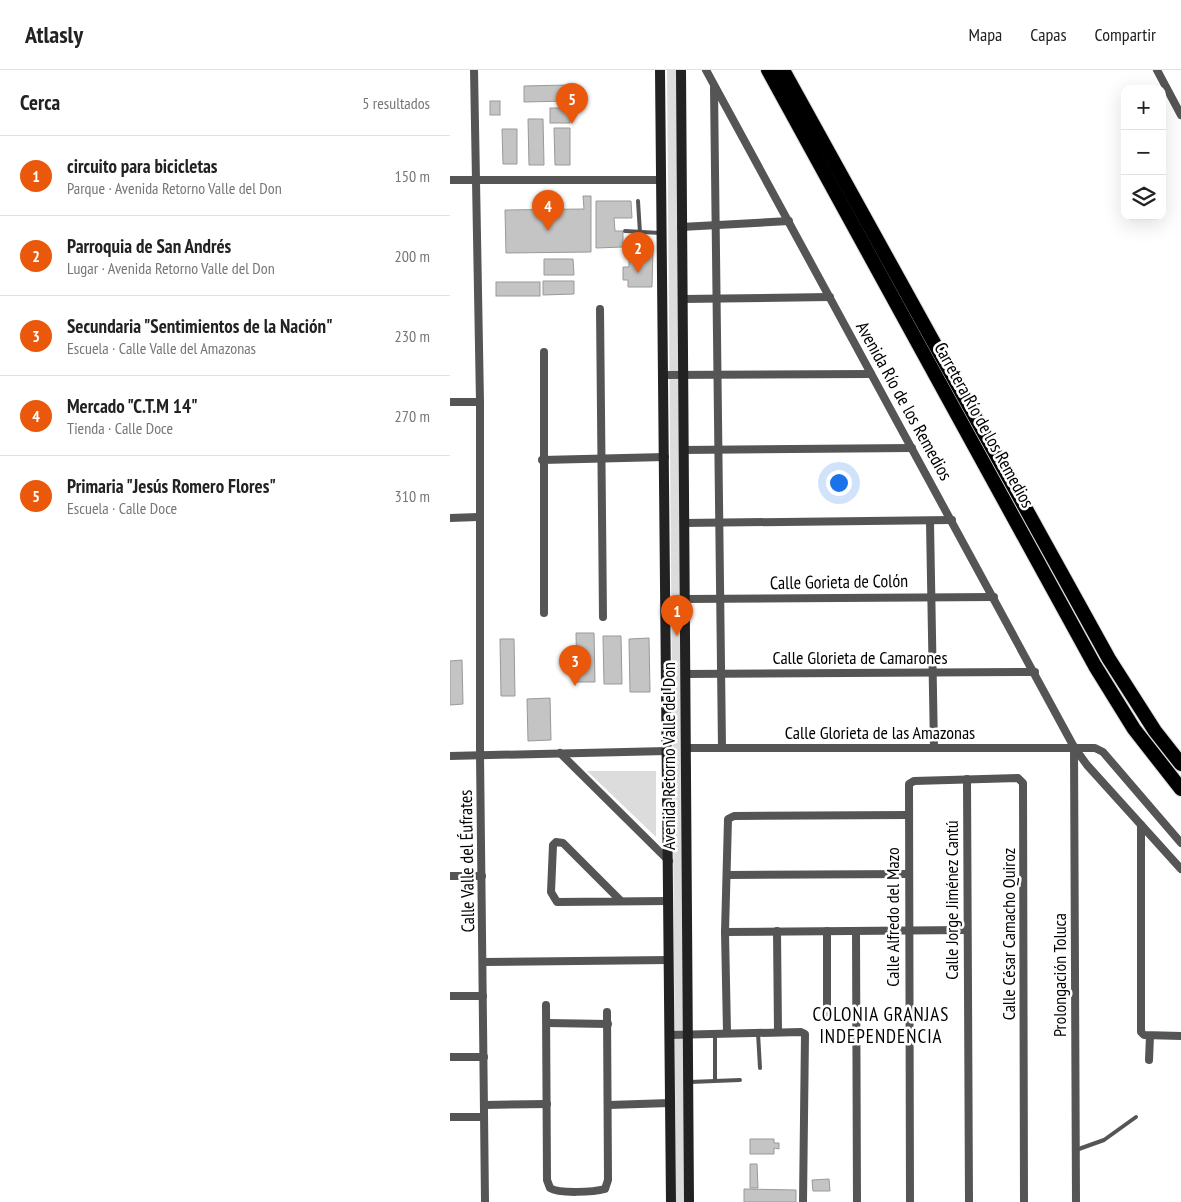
<!DOCTYPE html>
<html lang="es">
<head>
<meta charset="utf-8">
<style>
	body { margin:0; font-family:"PT Sans Narrow",sans-serif; background:#f6f6f6; color:#222 }
	.controls { position:absolute; right:15px; top:15px; display:grid; overflow:hidden; border-radius:10px; box-shadow:0 5px 20px #0002 }
	.controls button { width:45px; height:45px; display:grid; place-items:center; padding:0; border:0; border-bottom:1px solid #e0e0e0; background:#fff; color:#222; font:25px sans-serif }
	.you { position:absolute; left:388px; top:412px; width:18px; height:18px; margin:-12px; border:4px solid #fff; border-radius:50%; background:#1a73e8; box-shadow:0 0 0 8px #1a73e833 }
	.badge { display:grid; place-items:center; width:32px; height:32px; border-radius:50%; background:#ea580c; color:#fff; font-size:16px; font-weight:700 }
	.pin { position:absolute; translate:-50% -41px; filter:drop-shadow(0 1px 2px #0008) }
	.pin::after { content:''; position:absolute; top:26px; width:18px; height:15px; background:inherit; clip-path:polygon(0 0,100% 0,50% 100%) }
	.list { margin:0; padding:0; list-style:none }
	h2 { display:flex; justify-content:space-between; align-items:center; height:65px; margin:0; padding:0 20px; font-size:21px }
	h2 small { font-size:16px; font-weight:400; color:#767676 }
	.list li { display:grid; grid-template-columns:32px 1fr auto; gap:15px; align-items:center; box-sizing:border-box; height:80px; padding:0 20px; border-top:1px solid #e0e0e0 }
	.list b { display:block; font-size:19px; white-space:nowrap }
	.list p { margin:0; font-size:16px; white-space:nowrap; color:#767676 }
	.list em { font-size:16px; font-style:normal; color:#767676 }
	.icon { flex:none; width:28px; height:28px; fill:none; stroke:currentColor; stroke-width:2; stroke-linecap:round; stroke-linejoin:round }
	.map { position:relative; flex:none; width:731px; height:1132px; overflow:hidden }
	header { display:flex; align-items:center; gap:30px; box-sizing:border-box; height:70px; padding:0 25px; background:#fff; border-bottom:1px solid #e0e0e0 }
	header strong { font-size:24px }
	nav { display:flex; gap:28px; margin-inline-start:auto; font-size:18px }
	main { display:flex }
	aside { flex:1; background:#fff }
	.map>svg:first-child { display:block }
</style>
</head>
<body>
<header>
<strong>Atlasly</strong>
<nav><a>Mapa</a><a>Capas</a><a>Compartir</a></nav>
</header>
<main>
<aside>
<h2>Cerca<small>5 resultados</small></h2>
<ul class="list">
<li><span class="badge">1</span><div><b>circuito para bicicletas</b><p>Parque · Avenida Retorno Valle del Don</p></div><em>150 m</em></li>
<li><span class="badge">2</span><div><b>Parroquia de San Andrés</b><p>Lugar · Avenida Retorno Valle del Don</p></div><em>200 m</em></li>
<li><span class="badge">3</span><div><b>Secundaria &quot;Sentimientos de la Nación&quot;</b><p>Escuela · Calle Valle del Amazonas</p></div><em>230 m</em></li>
<li><span class="badge">4</span><div><b>Mercado &quot;C.T.M 14&quot;</b><p>Tienda · Calle Doce</p></div><em>270 m</em></li>
<li><span class="badge">5</span><div><b>Primaria &quot;Jesús Romero Flores&quot;</b><p>Escuela · Calle Doce</p></div><em>310 m</em></li>
</ul>
</aside>
<div class="map">
<svg width="731" height="1132" viewBox="0 0 731 1132">
	<rect width="100%" height="100%" fill="#fff"/>
	<g fill="#dcdcdc">
		<polygon points="217,0 228,0 237,1132 226,1132"/>
		<polygon points="137,701 206,701 206,767"/>
	</g>
	<g fill="#c4c4c4" stroke="#999">
		<polygon points="118,15 118,31 74,32 74,16"/>
		<rect x="40" y="31" width="10" height="14"/>
		<rect x="100" y="38" width="20" height="15"/>
		<polygon points="78,49 93,49 94,95 79,95"/>
		<polygon points="104,58 120,58 120,95 105,95"/>
		<polygon points="52,59 67,59 67,94 53,94"/>
		<polygon points="133,126 141,126 141,182 56,183 55,140 134,139"/>
		<polygon points="146,131 181,131 182,148 164,148 165,161 173,161 173,177 146,178"/>
		<polygon points="179,181 203,181 202,217 178,217 178,210 173,210 173,197 179,197"/>
		<polygon points="94,189 123,189 124,205 94,205"/>
		<polygon points="93,211 124,211 124,224 93,225"/>
		<rect x="46" y="212" width="44" height="14"/>
		<polygon points="126,563 144,563 145,612 127,612"/>
		<polygon points="153,566 171,566 172,614 154,614"/>
		<polygon points="199,568 200,622 180,622 179,569"/>
		<polygon points="50,569 64,569 65,626 51,626"/>
		<polygon points="12,590 13,634 0,635 0,591"/>
		<polygon points="100,628 101,670 78,671 77,629"/>
		<polygon points="300,1069 324,1069 324,1073 329,1073 329,1079 324,1078 324,1084 300,1084"/>
		<polygon points="300,1094 307,1094 308,1118 300,1118"/>
		<polygon points="379,1109 380,1121 363,1121 362,1110"/>
		<polygon points="294,1119 346,1120 346,1132 294,1132"/>
	</g>
	<g fill="none" stroke-linecap="round" stroke-linejoin="round">
		<defs>
			<g id="highway">
				<polyline points="318,0 645,596 684,659 731,719"/>
				<polyline points="333,0 659,589 705,661 731,694"/>
			</g>
		</defs>
		<use href="#highway" stroke="#dbdbdb" stroke-width="16"/>
		<g stroke="#555" stroke-width="4">
			<polyline points="188,131 190,163"/>
			<polyline points="175,161 210,163"/>
			<polyline points="265,963 265,1011"/>
			<polyline points="308,963 310,998"/>
			<polyline points="240,1012 290,1010"/>
			<polyline points="626,1080 654,1070 686,1047"/>
		</g>
		<g stroke="#555" stroke-width="8">
			<polyline points="24,0 30,332 30,685 35,1132"/>
			<polyline points="256,0 624,677 637,695 731,799"/>
			<polyline points="707,0 731,45"/>
			<polyline points="264,18 272,678"/>
			<polyline points="0,110 212,110"/>
			<polyline points="231,157 339,151"/>
			<polyline points="232,229 380,227"/>
			<polyline points="150,239 153,547"/>
			<polyline points="94,282 94,543"/>
			<polyline points="213,305 421,304"/>
			<polyline points="0,332 30,332"/>
			<polyline points="233,380 462,378"/>
			<polyline points="92,390 215,387"/>
			<polyline points="0,448 28,447"/>
			<polyline points="480,452 484,678"/>
			<polyline points="234,453 502,450"/>
			<polyline points="234,529 544,527"/>
			<polyline points="235,604 585,602"/>
			<polyline points="624,677 626,1132"/>
			<polyline points="235,678 645,678 653,682 731,773"/>
			<polyline points="110,683 219,791"/>
			<polyline points="0,686 217,681"/>
			<polyline points="517,709 519,1132"/>
			<polyline points="691,755 691,962 694,965 731,966"/>
			<polyline points="277,805 458,804"/>
			<polyline points="0,806 32,806"/>
			<polyline points="171,831 113,773 106,772 103,775 101,822 107,832 218,831"/>
			<polyline points="327,861 328,962"/>
			<polyline points="377,861 377,947"/>
			<polyline points="406,861 407,1132"/>
			<polyline points="275,862 517,860"/>
			<polyline points="33,892 219,890"/>
			<polyline points="0,926 33,926"/>
			<path d="M 96,935 L 97,1110 L 100,1118 C 109,1124 144,1122 155,1119 L 158,1110 L 157,942"/>
			<polyline points="97,953 158,954"/>
			<polyline points="277,962 275,862 278,749 284,746 458,745"/>
			<polyline points="220,965 351,962 355,964 353,1132"/>
			<polyline points="1,987 34,987"/>
			<polyline points="699,990 700,966"/>
			<polyline points="34,1035 97,1034"/>
			<polyline points="159,1035 220,1033"/>
			<polyline points="0,1047 34,1047"/>
			<polyline points="460,1132 459,714 464,711 568,708 573,713 574,1132"/>
		</g>
		<g stroke="#222" stroke-width="10">
			<polyline points="210,0 221,1132"/>
			<polyline points="231,0 239,1132"/>
		</g>
		<use href="#highway" stroke="#000" stroke-width="14"/>
	</g>
	<g text-anchor="middle" stroke-width="5" stroke-linejoin="round" paint-order="stroke">
		<g font-size="18" fill="#000" stroke="#fff">
			<text transform="translate(454 331) rotate(61)" y="6">Avenida Río de los Remedios</text>
			<text transform="translate(534 355) rotate(61)" y="6">Carretera Río de los Remedios</text>
			<text transform="translate(389 512) rotate(-1)" y="6">Calle Gorieta de Colón</text>
			<text x="410" y="594">Calle Glorieta de Camarones</text>
			<text x="430" y="669">Calle Glorieta de las Amazonas</text>
			<text transform="translate(219 686) rotate(-90)" y="6">Avenida Retorno Valle del Don</text>
			<text transform="translate(17 791) rotate(-91)" y="6">Calle Valle del Éufrates</text>
			<text transform="translate(502 830) rotate(-90)" y="6">Calle Jorge Jiménez Cantú</text>
			<text transform="translate(443 847) rotate(-90)" y="6">Calle Alfredo del Mazo</text>
			<text transform="translate(559 864) rotate(-90)" y="6">Calle César Camacho Quiroz</text>
			<text transform="translate(610 905) rotate(-90)" y="6">Prolongación Toluca</text>
		</g>
		<g font-size="19" letter-spacing="1" fill="#000" stroke="#fff">
			<text x="431" y="951">COLONIA GRANJAS<tspan x="431" dy="22">INDEPENDENCIA</tspan></text>
		</g>
	</g>
</svg>
<div class="controls">
<button>+</button>
<button>−</button>
<button><svg class="icon" aria-label="layers" viewBox="0 0 24 24"><path d="M12 4l9 5-9 5-9-5zM3 14l9 5 9-5"/></svg></button>
</div>
<div class="you"></div>
<div class="pin badge" style="left:227px;top:566px">1</div>
<div class="pin badge" style="left:188px;top:203px">2</div>
<div class="pin badge" style="left:125px;top:616px">3</div>
<div class="pin badge" style="left:98px;top:161px">4</div>
<div class="pin badge" style="left:122px;top:54px">5</div>
</div>
</main>
</body>
</html>
